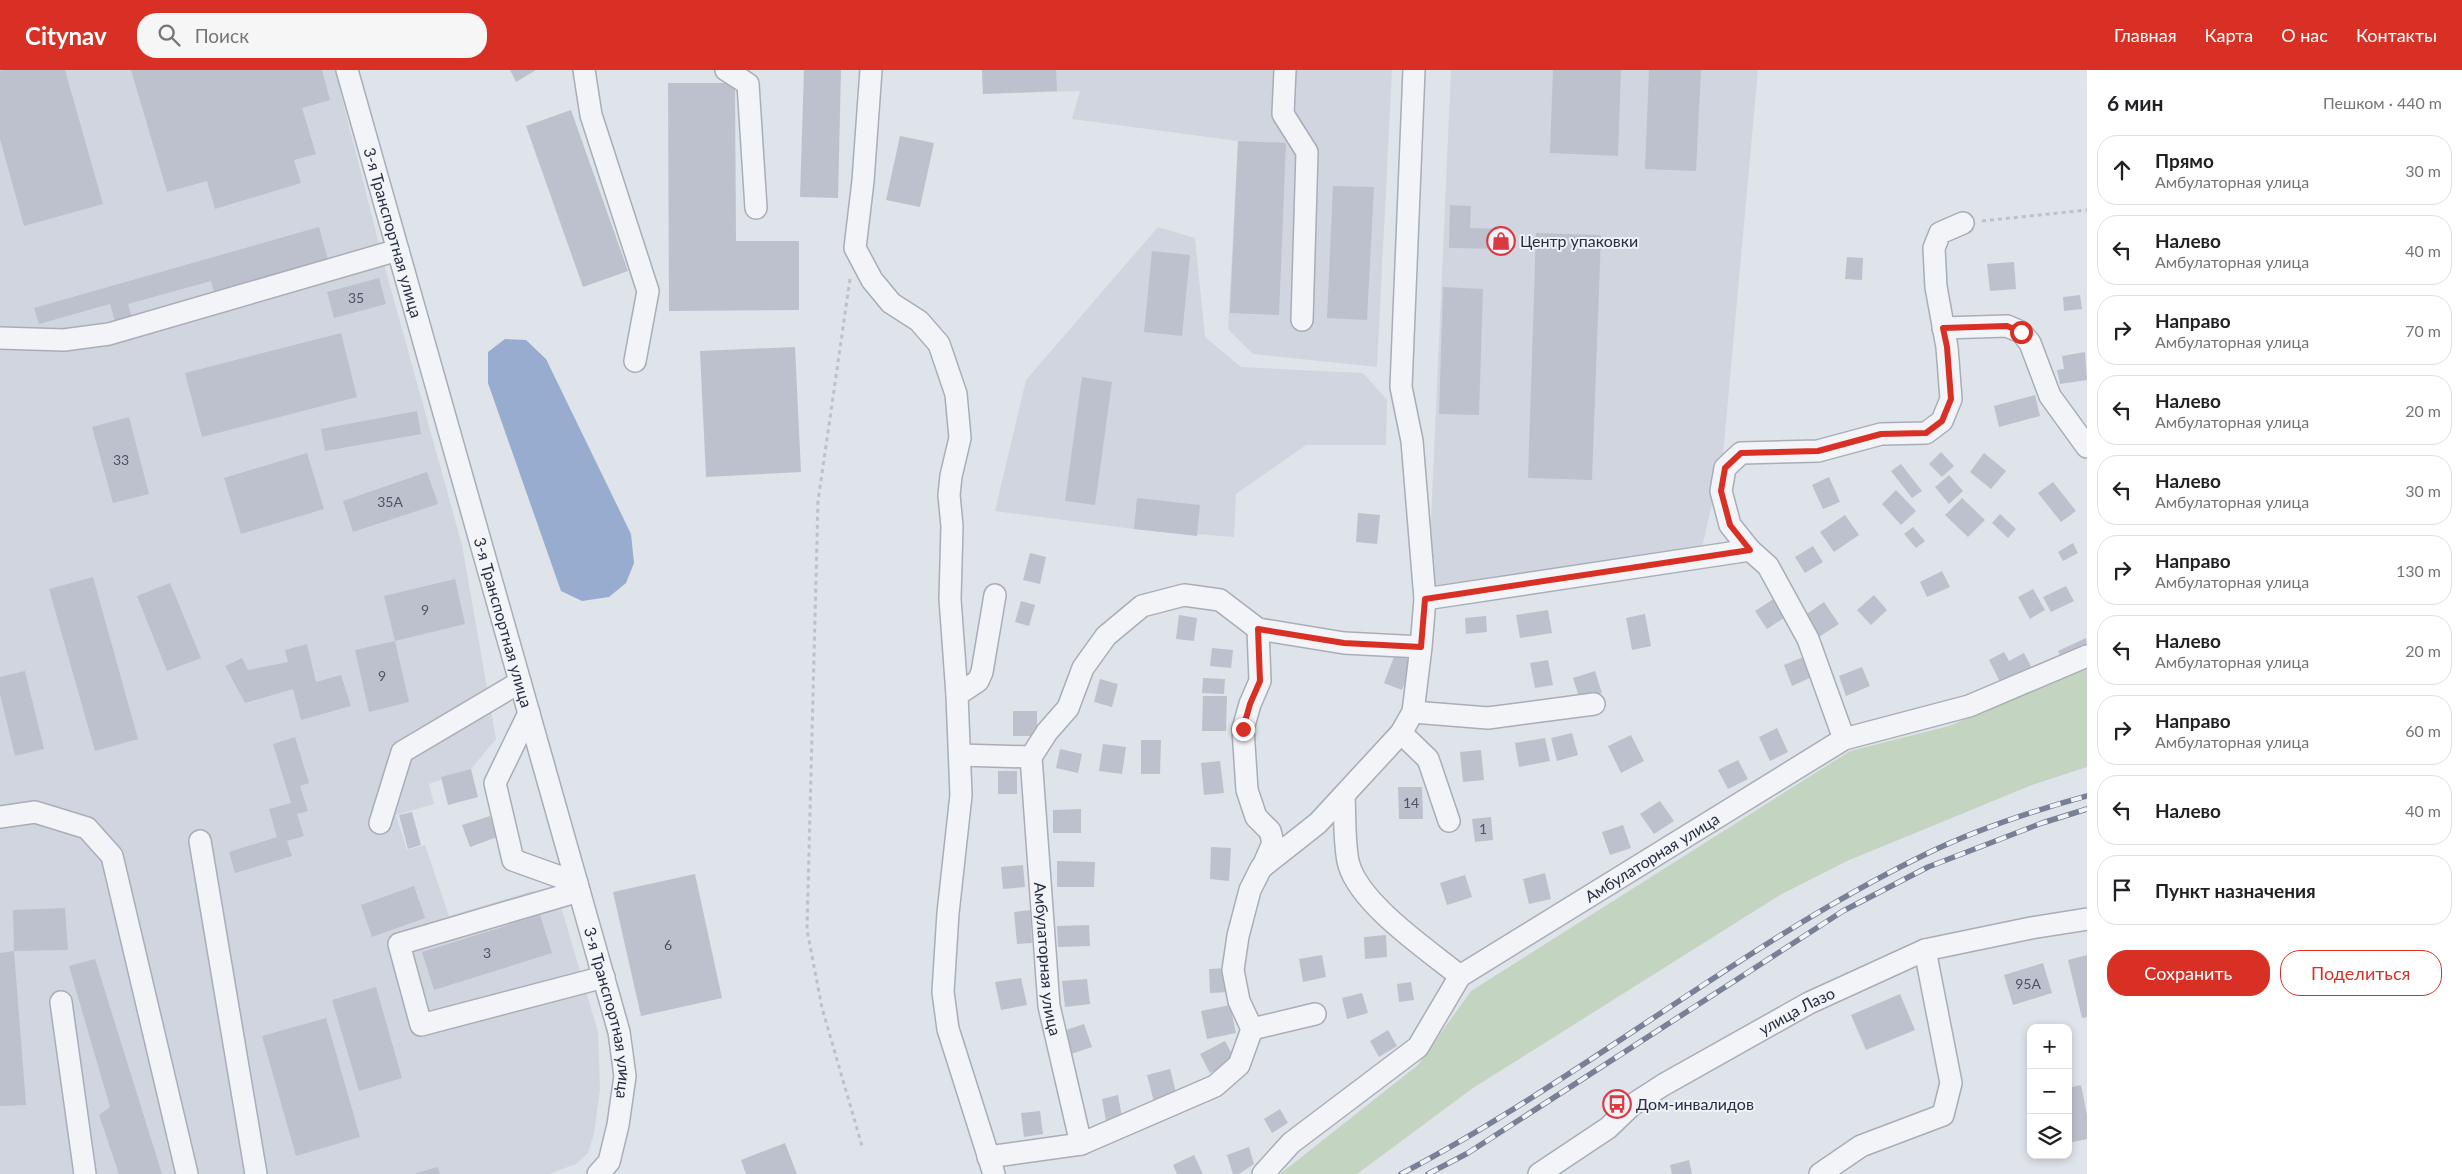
<!DOCTYPE html>
<html lang="ru">
<head>
<meta charset="utf-8">
<style>
	body { margin:0; font-family:Lato,sans-serif; background:#f6f6f6; color:#202124 }
	.controls { position:absolute; right:15px; bottom:15px; display:grid; overflow:hidden; border-radius:10px; box-shadow:0 2px 8px #0003 }
	.controls button { width:45px; height:45px; display:grid; place-items:center; padding:0; border:0; border-bottom:1px solid #e0e0e0; background:#fff; color:#202124; font:25px sans-serif }
	.stop { position:absolute; width:15px; height:15px; margin:-11px; border:4px solid #d93025; border-radius:50%; background:#fff }
	.stop.end { background:#d93025; border-color:#fff; box-shadow:0 1px 5px #0008 }
	.list { margin:0; padding:0; list-style:none }
	h2 { display:flex; justify-content:space-between; align-items:center; height:65px; margin:0; padding:0 20px; font-size:21px }
	h2 small { font-size:16px; font-weight:400; color:#757577 }
	.list li { display:grid; grid-template-columns:32px 1fr auto; gap:15px; align-items:center; box-sizing:border-box; height:70px; margin:0 10px 10px; padding:0 10px; border:1px solid #e0e0e0; border-radius:20px }
	.list b { display:block; font-size:19px; white-space:nowrap }
	.list p { margin:0; font-size:16px; white-space:nowrap; color:#757577 }
	.list em { font-size:16px; font-style:normal; color:#757577 }
	.actions { display:flex; gap:10px; padding:15px 20px }
	.actions a { flex:1; padding:11px 0; border:1px solid #d93025; border-radius:20px; text-align:center; font-size:18px; color:#d93025 }
	.actions .main { background:#d93025; color:#fff }
	.icon { flex:none; width:28px; height:28px; fill:none; stroke:currentColor; stroke-width:2; stroke-linecap:round; stroke-linejoin:round }
	.map { position:relative; flex:none; width:2087px; height:1104px; overflow:hidden }
	header { display:flex; align-items:center; gap:30px; box-sizing:border-box; height:70px; padding:0 25px; background:#d93025; color:#fff }
	header strong { font-size:24px }
	nav { display:flex; gap:28px; margin-inline-start:auto; font-size:18px }
	.search { width:350px; height:45px; background:#f6f6f6; display:flex; align-items:center; gap:12px; box-sizing:border-box; padding:0 18px; border-radius:20px; color:#757577; font-size:19px }
	main { display:flex }
	aside { flex:1; background:#fff }
	.map>svg:first-child { display:block }
</style>
</head>
<body>
<header>
<strong>Citynav</strong>
<div class="search"><svg class="icon" aria-label="search" viewBox="0 0 24 24"><circle cx="10" cy="10" r="6"/><path d="M15 15l6 6"/></svg>Поиск</div>
<nav><a>Главная</a><a>Карта</a><a>О нас</a><a>Контакты</a></nav>
</header>
<main>
<div class="map">
<svg width="2087" height="1104" viewBox="0 0 2087 1104">
	<rect width="100%" height="100%" fill="#dfe3ea"/>
	<g fill="#d1d5df">
		<polygon points="0,0 335,0 384,194 462,475 496,669 471,699 429,714 434,734 396,745 407,780 425,775 449,846 532,821 559,830 598,962 600,1019 594,1064 588,1083 576,1094 549,1104 0,1104"/>
		<polygon points="982,0 1392,0 1377,297 1253,284 1228,259 1238,71 1072,49 1080,21 983,24"/>
		<polygon points="1451,0 1758,0 1723,385 1701,482 1428,518"/>
		<polygon points="1158,157 1195,168 1205,267 1241,297 1363,303 1387,330 1386,375 1306,375 1236,424 1234,467 1134,459 995,441 1026,310"/>
	</g>
	<polygon fill="#c3d5c0" points="2087,598 2087,697 2032,715 1847,791 1780,825 1473,1018 1357,1104 1280,1104 1418,995 1471,921 1850,681 1949,656"/>
	<polygon fill="#97acce" points="505,269 526,270 546,289 631,464 634,493 626,513 609,527 582,531 561,521 488,313 488,282"/>
	<g fill="#bcc1cd">
		<polygon points="4,0 65,0 103,134 24,156 0,69 0,1"/>
		<polygon points="131,0 322,0 330,30 302,38 316,84 294,90 301,113 215,139 207,111 167,122"/>
		<polygon points="510,0 536,0 516,12"/>
		<polygon points="804,0 841,0 838,128 800,127"/>
		<polygon points="982,0 1056,0 1057,21 983,24"/>
		<polygon points="1553,0 1621,0 1618,86 1550,83"/>
		<polygon points="1649,0 1701,0 1696,101 1645,99"/>
		<polygon points="668,13 735,13 736,171 799,171 799,240 669,241"/>
		<polygon points="571,40 628,201 583,217 526,56"/>
		<polygon points="900,66 934,73 920,137 886,130"/>
		<polygon points="1238,71 1286,73 1279,245 1230,243"/>
		<polygon points="1333,116 1374,117 1367,250 1327,248"/>
		<polygon points="1450,135 1471,136 1470,158 1511,159 1510,179 1449,178"/>
		<polygon points="319,157 328,190 214,222 211,211 128,234 133,250 116,255 110,234 39,254 34,238"/>
		<polygon points="1536,163 1601,165 1592,410 1528,408"/>
		<polygon points="1152,181 1190,185 1182,266 1144,262"/>
		<polygon points="1847,187 1863,188 1862,210 1845,209"/>
		<polygon points="2014,192 2016,219 1990,221 1987,194"/>
		<polygon points="379,208 386,234 334,248 327,222"/>
		<polygon points="1443,217 1483,219 1479,345 1439,344"/>
		<polygon points="2080,225 2082,239 2064,241 2063,227"/>
		<polygon points="341,263 357,327 202,367 185,303"/>
		<polygon points="795,277 801,402 706,407 700,281"/>
		<polygon points="2085,282 2087,310 2060,314 2057,300 2064,299 2062,286"/>
		<polygon points="1082,307 1112,312 1095,435 1065,431"/>
		<polygon points="2035,325 2040,346 1999,357 1994,336"/>
		<polygon points="417,341 421,364 325,381 321,359"/>
		<polygon points="129,347 149,424 113,433 92,357"/>
		<polygon points="1941,382 1954,396 1942,407 1929,394"/>
		<polygon points="307,383 324,439 241,464 224,408"/>
		<polygon points="1984,383 2006,401 1991,419 1970,402"/>
		<polygon points="1901,394 1922,421 1912,428 1891,401"/>
		<polygon points="427,402 438,434 353,462 343,431"/>
		<polygon points="1949,405 1963,421 1949,434 1935,417"/>
		<polygon points="1829,407 1840,432 1823,439 1812,415"/>
		<polygon points="2053,412 2076,441 2061,452 2038,423"/>
		<polygon points="1896,420 1916,441 1901,455 1882,434"/>
		<polygon points="1137,428 1200,435 1197,466 1134,459"/>
		<polygon points="1962,428 1985,450 1968,467 1945,445"/>
		<polygon points="1358,443 1380,445 1377,474 1356,472"/>
		<polygon points="2000,444 2016,459 2008,468 1992,453"/>
		<polygon points="1845,445 1859,465 1834,482 1820,462"/>
		<polygon points="1913,457 1925,471 1916,478 1904,464"/>
		<polygon points="2073,473 2078,483 2063,491 2058,482"/>
		<polygon points="1813,476 1823,492 1805,503 1795,487"/>
		<polygon points="1030,483 1046,487 1040,514 1023,510"/>
		<polygon points="1942,501 1950,517 1927,527 1920,512"/>
		<polygon points="93,507 138,669 95,681 49,519"/>
		<polygon points="455,509 465,554 395,571 409,632 369,642 355,580 395,571 384,526"/>
		<polygon points="170,513 201,588 167,601 137,526"/>
		<polygon points="2066,516 2074,531 2051,542 2043,527"/>
		<polygon points="2033,519 2045,540 2030,549 2018,527"/>
		<polygon points="1874,525 1887,540 1871,555 1857,540"/>
		<polygon points="1775,528 1787,546 1767,559 1755,541"/>
		<polygon points="1021,531 1035,535 1029,556 1015,552"/>
		<polygon points="1824,532 1839,554 1819,567 1804,546"/>
		<polygon points="1548,540 1552,563 1520,568 1516,545"/>
		<polygon points="1645,544 1651,576 1632,580 1626,548"/>
		<polygon points="1179,545 1197,548 1194,571 1176,569"/>
		<polygon points="1486,546 1487,562 1466,564 1465,548"/>
		<polygon points="2086,568 2087,580 2063,592 2058,581"/>
		<polygon points="307,574 316,612 341,605 351,636 301,650 293,619 245,633 225,596 242,588 248,600 288,592 285,580"/>
		<polygon points="1212,578 1233,580 1231,598 1210,596"/>
		<polygon points="2004,582 2009,591 2024,583 2034,602 2003,618 1989,590"/>
		<polygon points="1395,584 1413,591 1402,620 1384,613"/>
		<polygon points="1806,586 1814,606 1792,616 1784,595"/>
		<polygon points="1548,590 1553,615 1535,618 1530,593"/>
		<polygon points="1862,597 1870,616 1846,626 1839,606"/>
		<polygon points="25,601 44,679 15,686 0,624 0,607"/>
		<polygon points="1595,601 1602,623 1580,630 1573,608"/>
		<polygon points="1203,608 1225,609 1224,624 1202,623"/>
		<polygon points="1100,609 1118,614 1112,637 1094,632"/>
		<polygon points="1203,626 1227,626 1226,661 1202,661"/>
		<rect x="1013" y="641" width="24" height="25"/>
		<polygon points="1777,658 1788,682 1770,691 1759,667"/>
		<polygon points="1572,663 1578,685 1557,691 1551,668"/>
		<polygon points="1631,665 1644,691 1621,703 1608,676"/>
		<polygon points="295,667 309,713 300,716 308,741 297,744 304,766 287,771 292,786 235,803 229,782 277,767 269,739 291,733 273,674"/>
		<polygon points="1545,668 1550,691 1519,697 1515,673"/>
		<polygon points="1141,670 1161,670 1160,704 1141,704"/>
		<polygon points="1103,674 1126,677 1122,704 1099,701"/>
		<polygon points="1060,679 1082,684 1078,703 1056,698"/>
		<polygon points="1481,680 1484,710 1463,712 1460,682"/>
		<polygon points="1738,690 1748,709 1728,719 1718,700"/>
		<polygon points="1220,691 1224,723 1204,725 1201,693"/>
		<polygon points="471,699 478,727 448,735 441,707"/>
		<rect x="998" y="701" width="19" height="23"/>
		<polygon points="1398,717 1422,717 1423,749 1399,749"/>
		<polygon points="1660,731 1674,751 1654,764 1640,744"/>
		<polygon points="1081,739 1081,763 1053,763 1053,740"/>
		<polygon points="412,742 421,775 408,779 399,745"/>
		<polygon points="490,746 497,767 470,777 462,755"/>
		<polygon points="1491,747 1493,770 1475,772 1472,749"/>
		<polygon points="1623,755 1631,778 1610,785 1602,762"/>
		<polygon points="1211,777 1231,778 1229,811 1210,809"/>
		<polygon points="1057,791 1095,792 1094,817 1057,817"/>
		<polygon points="1023,795 1025,817 1003,819 1001,797"/>
		<polygon points="1545,803 1551,829 1529,834 1523,809"/>
		<polygon points="695,804 722,928 641,946 613,822"/>
		<polygon points="1465,805 1472,827 1447,835 1440,813"/>
		<polygon points="414,816 425,848 372,867 361,835"/>
		<polygon points="65,838 68,880 14,881 13,840"/>
		<polygon points="1030,840 1032,873 1017,874 1014,842"/>
		<polygon points="540,845 552,883 434,920 422,882"/>
		<polygon points="1089,855 1090,876 1058,877 1057,856"/>
		<polygon points="1386,865 1387,887 1365,889 1364,867"/>
		<polygon points="14,881 26,1035 0,1036 0,883"/>
		<polygon points="1322,885 1326,907 1303,912 1299,889"/>
		<polygon points="2087,885 2087,947 2082,948 2068,890"/>
		<polygon points="95,889 162,1104 119,1104 99,1045 110,1037 69,896"/>
		<polygon points="2043,893 2052,923 2013,935 2004,905"/>
		<polygon points="1228,898 1229,922 1210,923 1209,899"/>
		<polygon points="1021,908 1027,935 1001,940 995,912"/>
		<polygon points="1087,909 1090,934 1065,937 1062,911"/>
		<polygon points="1411,912 1414,930 1399,932 1397,914"/>
		<polygon points="376,917 402,1008 359,1021 332,930"/>
		<polygon points="1362,923 1368,943 1347,949 1342,928"/>
		<polygon points="1900,924 1915,960 1866,980 1851,945"/>
		<polygon points="1230,935 1236,963 1207,969 1201,941"/>
		<polygon points="326,948 360,1067 296,1086 262,966"/>
		<polygon points="1084,954 1092,977 1071,984 1063,961"/>
		<polygon points="1388,960 1397,976 1379,987 1370,971"/>
		<polygon points="1225,971 1235,990 1210,1003 1200,984"/>
		<polygon points="1170,999 1178,1030 1155,1036 1147,1005"/>
		<polygon points="2081,1015 2087,1045 2087,1069 2068,1073 2068,1018"/>
		<polygon points="1118,1025 1122,1047 1106,1051 1102,1029"/>
		<polygon points="1280,1039 1288,1053 1272,1063 1264,1049"/>
		<polygon points="1040,1041 1043,1064 1024,1067 1021,1043"/>
		<polygon points="785,1073 797,1104 746,1104 741,1090"/>
		<polygon points="1249,1077 1254,1094 1239,1104 1233,1104 1227,1085"/>
		<polygon points="1194,1085 1203,1104 1177,1104 1173,1095"/>
		<polygon points="1689,1090 1692,1104 1672,1104 1670,1095"/>
		<polygon points="438,1097 440,1104 416,1104 416,1103"/>
	</g>
	<g fill="none" stroke-linecap="round" stroke-linejoin="round">
		<defs>
			<g id="minor">
				<path id="s1" d="M 347,0 L 619,962 L 625,1006 L 618,1055 L 609,1092 L 598,1104"/>
				<polyline points="584,0 591,45 648,221 635,291"/>
				<polyline points="726,0 748,14 756,138"/>
				<polyline points="871,0 863,111 855,178 872,210 891,233 919,251 939,274 956,324 960,368 951,406 949,425 952,456 950,529 957,625"/>
				<polyline points="1285,0 1283,44 1307,82 1302,250"/>
				<path id="s2" d="M 1414,0 L 1401,317 L 1412,371 L 1425,529 L 1421,577 L 1344,573 L 1258,559 L 1220,530 L 1184,525 L 1142,536 L 1106,566 L 1083,598 L 1068,638 L 1047,662 L 1031,687 L 1049,936 L 1081,1074 L 1215,1016 L 1239,995 L 1252,959 L 1239,931 L 1233,900 L 1238,866 L 1250,820 L 1261,798 L 1318,753 L 1401,663 L 1413,642 L 1421,577"/>
				<polyline points="1943,258 2007,256 2021,262 2030,273 2050,326 2087,377"/>
				<polyline points="0,268 64,270 109,264 398,180"/>
				<polyline points="1750,480 1768,496 1808,569 1844,669"/>
				<polyline points="1425,529 1750,480 1730,455 1721,421 1725,398 1741,383 1818,381 1881,364 1926,363 1942,351 1951,329 1947,277 1936,217 1934,178 1940,163 1963,153"/>
				<polyline points="1258,559 1260,611 1250,634 1243,659 1247,720 1256,747 1270,761 1273,773 1263,796"/>
				<polyline points="1413,642 1488,648 1594,634"/>
				<polyline points="529,643 495,713 513,790 577,813"/>
				<polyline points="1401,663 1428,689 1449,751"/>
				<polyline points="960,685 1031,687"/>
				<path d="M 1344,726 C 1345,744 1344,779 1349,795 C 1361,835 1428,880 1460,906"/>
				<polyline points="0,747 35,742 87,758 112,786 187,1104"/>
				<polyline points="380,753 402,682 520,612"/>
				<polyline points="200,771 256,1104"/>
				<polyline points="579,821 399,874 421,955 604,907"/>
				<polyline points="61,932 85,1104"/>
				<polyline points="1252,959 1315,944"/>
				<polyline points="988,1087 1081,1074"/>
				<polyline points="994,1104 948,959 943,922 948,843 961,725 957,625 978,611 982,602 995,525"/>
				<path id="s3" d="M 1263,1104 L 1291,1073 L 1418,977 L 1460,906 L 1844,669 L 1969,636 L 2087,586"/>
				<path id="s4" d="M 1539,1104 L 1608,1058 L 1632,1035 L 1663,1015 L 1809,933 L 1925,880 L 2031,858 L 2087,849"/>
				<polyline points="1820,1104 1861,1076 1943,1045 1951,1013 1925,880"/>
			</g>
		</defs>
		<use href="#minor" stroke="#a8adb8" stroke-width="24"/>
		<g stroke="#bec1c9" stroke-width="3" stroke-dasharray="4 4" stroke-linecap="butt">
			<polyline points="1982,151 2087,140"/>
			<polyline points="850,209 818,431 807,860 822,938 862,1076"/>
		</g>
		<use href="#minor" stroke="#f3f4f8" stroke-width="21"/>
		<defs>
			<g id="rail">
				<path d="M 1401,1104 C 1582,1009 1740,875 1924,785 C 1975,760 2032,741 2087,726"/>
				<polyline points="1428,1104 1468,1083 1843,841 1928,797 2042,753 2087,739"/>
			</g>
		</defs>
		<use href="#rail" stroke="#778095" stroke-width="5.5"/>
		<use href="#rail" stroke="#eff2f7" stroke-width="4" stroke-dasharray="11" stroke-linecap="butt"/>
	</g>
	<g fill="none" stroke-linecap="round" stroke-linejoin="round">
		<polyline stroke="#d93025" stroke-width="6" points="1243,659 1250,634 1260,611 1258,559 1344,573 1421,577 1425,529 1750,480 1730,455 1721,421 1725,398 1741,383 1818,381 1881,364 1926,363 1942,351 1951,329 1947,277 1943,258 2007,256 2021,262"/>
	</g>
	<defs>
		<symbol id="shop-ring" viewBox="-11 -11 22 22"><circle r="9.5" fill="#eff2f7" stroke="#dc3841" stroke-width="1.5"/><path d="M-5-2.5h2.3a2.7 3.5 0 0 1 5.4 0H5L5.5 6h-11ZM-1.5-2.5h3a1.5 2.3 0 0 0-3 0Z" fill="#dc3841"/></symbol>
		<symbol id="bus-ring" viewBox="-11 -11 22 22"><circle r="9.5" fill="#eff2f7" stroke="#dc3841" stroke-width="1.5"/><path d="M-5-6H5V4H4V6H2V4H-2V6H-4V4H-5ZM-3.5-4V0h7V-4ZM-3.5 1.2v1.5H-2V1.2ZM2 1.2v1.5H3.5V1.2Z" fill="#dc3841"/></symbol>
	</defs>
	<g fill-rule="evenodd">
		<use href="#shop-ring" x="1485" y="155" width="32" height="32"/>
		<use href="#bus-ring" x="1601" y="1018" width="32" height="32"/>
	</g>
	<g text-anchor="middle" stroke-width="4" stroke-linejoin="round" paint-order="stroke">
		<g font-size="14" fill="#4c5366">
			<text x="356" y="233">35</text>
			<text x="121" y="395">33</text>
			<text x="390" y="437">35А</text>
			<text x="425" y="545">9</text>
			<text x="382" y="611">9</text>
			<text x="1411" y="738">14</text>
			<text x="1483" y="764">1</text>
			<text x="668" y="880">6</text>
			<text x="487" y="888">3</text>
			<text x="2028" y="919">95А</text>
		</g>
		<g font-size="16" fill="#262e43" stroke="#eff2f7">
			<text dy="6" stroke="none"><textPath href="#s1" startOffset="169">3-я Транспортная улица</textPath></text>
			<text dy="6" stroke="none"><textPath href="#s1" startOffset="574">3-я Транспортная улица</textPath></text>
			<text dy="6" stroke="none"><textPath href="#s3" startOffset="509">Амбулаторная улица</textPath></text>
			<text dy="6" stroke="none"><textPath href="#s2" startOffset="1264">Амбулаторная улица</textPath></text>
			<text dy="6" stroke="none"><textPath href="#s4" startOffset="306">улица Лазо</textPath></text>
			<text dy="6" stroke="none"><textPath href="#s1" startOffset="979">3-я Транспортная улица</textPath></text>
		</g>
		<g font-size="16" fill="#262e43" stroke="#eff2f7" text-anchor="start">
			<text x="1520" y="177">Центр упаковки</text>
			<text x="1636" y="1040">Дом-инвалидов</text>
		</g>
	</g>
</svg>
<div class="controls">
<button>+</button>
<button>−</button>
<button><svg class="icon" aria-label="layers" viewBox="0 0 24 24"><path d="M12 4l9 5-9 5-9-5zM3 14l9 5 9-5"/></svg></button>
</div>
<div class="stop" style="left:2021px;top:262px"></div>
<div class="stop end" style="left:1243px;top:659px"></div>
</div>
<aside>
<h2>6 мин<small>Пешком · 440 m</small></h2>
<ul class="list">
<li><svg class="icon" aria-label="ahead" viewBox="0 0 24 24"><path d="M12 20V5M6 11l6-6 6 6"/></svg><div><b>Прямо</b><p>Амбулаторная улица</p></div><em>30 m</em></li>
<li><svg class="icon" aria-label="left" viewBox="0 0 24 24"><path d="M17 20v-9H6M10 6l-5 5 5 5"/></svg><div><b>Налево</b><p>Амбулаторная улица</p></div><em>40 m</em></li>
<li><svg class="icon" aria-label="right" viewBox="0 0 24 24"><path d="M7 20v-9h11M14 6l5 5-5 5"/></svg><div><b>Направо</b><p>Амбулаторная улица</p></div><em>70 m</em></li>
<li><svg class="icon" aria-label="left" viewBox="0 0 24 24"><path d="M17 20v-9H6M10 6l-5 5 5 5"/></svg><div><b>Налево</b><p>Амбулаторная улица</p></div><em>20 m</em></li>
<li><svg class="icon" aria-label="left" viewBox="0 0 24 24"><path d="M17 20v-9H6M10 6l-5 5 5 5"/></svg><div><b>Налево</b><p>Амбулаторная улица</p></div><em>30 m</em></li>
<li><svg class="icon" aria-label="right" viewBox="0 0 24 24"><path d="M7 20v-9h11M14 6l5 5-5 5"/></svg><div><b>Направо</b><p>Амбулаторная улица</p></div><em>130 m</em></li>
<li><svg class="icon" aria-label="left" viewBox="0 0 24 24"><path d="M17 20v-9H6M10 6l-5 5 5 5"/></svg><div><b>Налево</b><p>Амбулаторная улица</p></div><em>20 m</em></li>
<li><svg class="icon" aria-label="right" viewBox="0 0 24 24"><path d="M7 20v-9h11M14 6l5 5-5 5"/></svg><div><b>Направо</b><p>Амбулаторная улица</p></div><em>60 m</em></li>
<li><svg class="icon" aria-label="left" viewBox="0 0 24 24"><path d="M17 20v-9H6M10 6l-5 5 5 5"/></svg><div><b>Налево</b></div><em>40 m</em></li>
<li><svg class="icon" aria-label="arrive" viewBox="0 0 24 24"><path d="M6 21V4h12l-3 4 3 4H6"/></svg><div><b>Пункт назначения</b></div></li>
</ul>
<div class="actions"><a class="main">Сохранить</a><a>Поделиться</a></div>
</aside>
</main>
</body>
</html>
